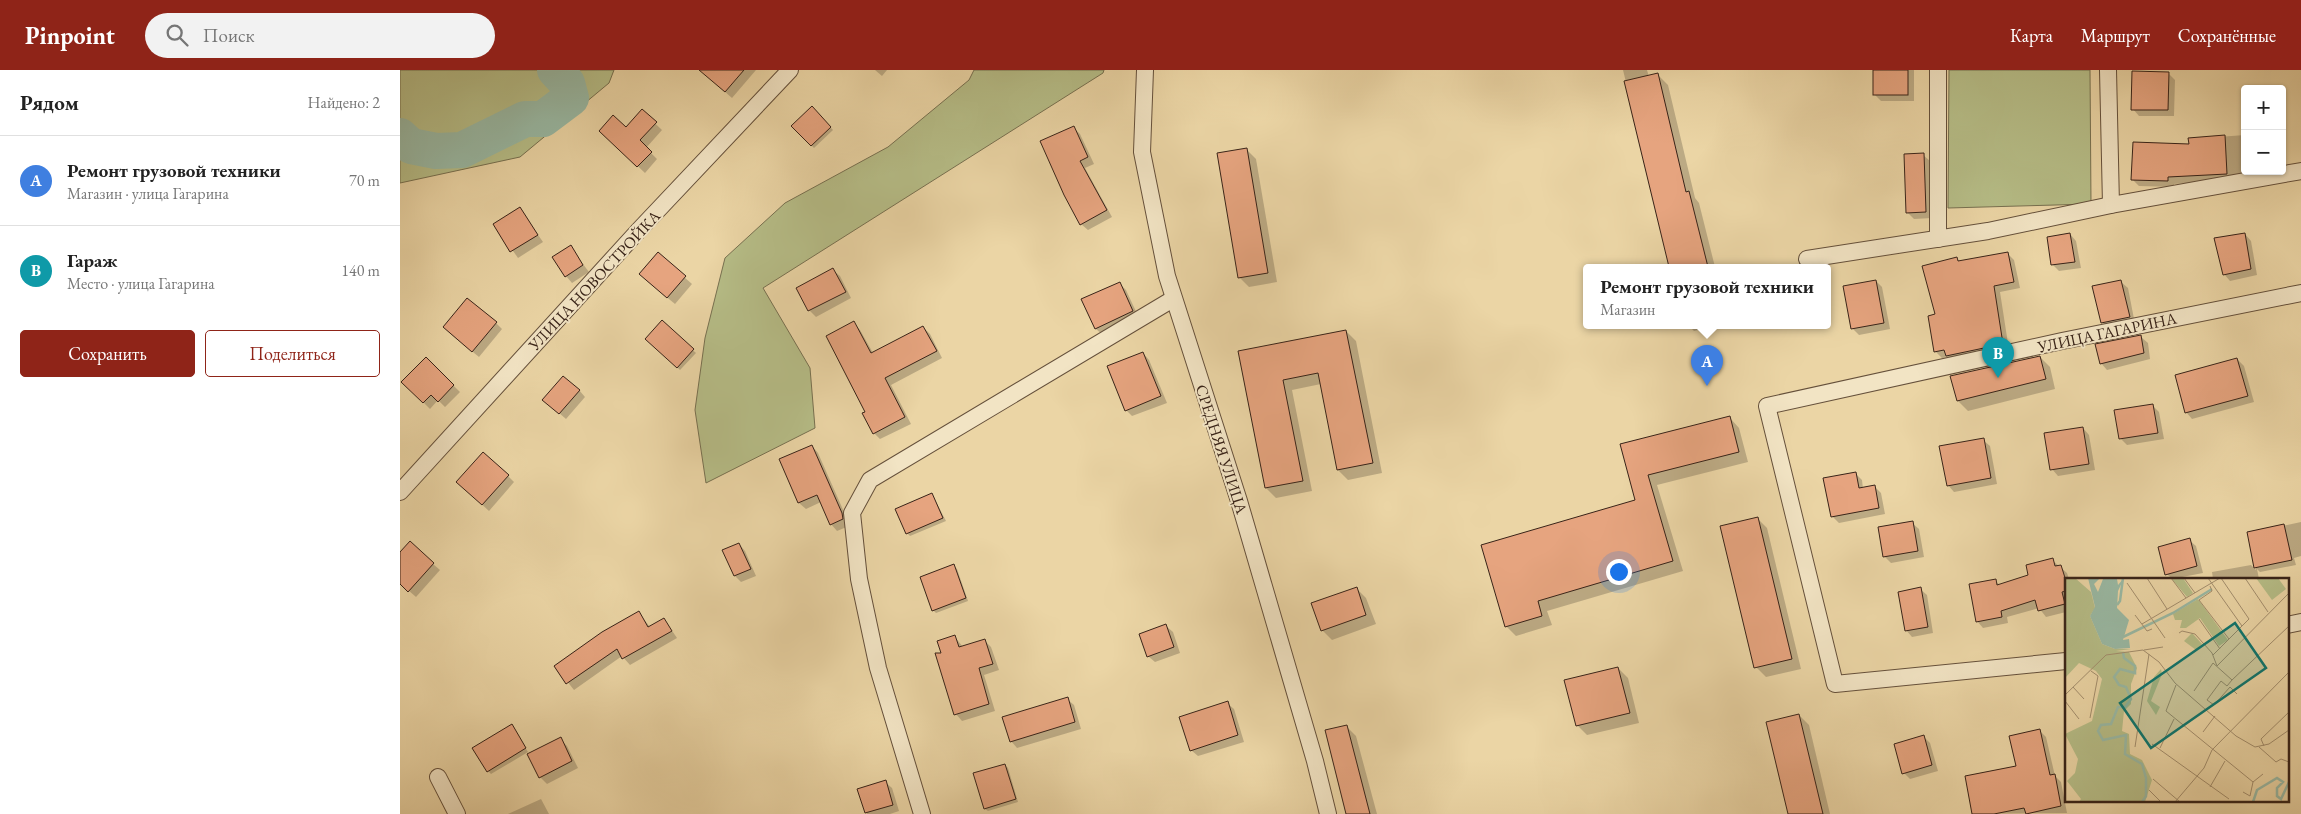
<!DOCTYPE html>
<html lang="ru">
<head>
<meta charset="utf-8">
<style>
	body { margin:0; font-family:"EB Garamond",serif; background:#f2f2f2; color:#222 }
	.controls { position:absolute; right:15px; top:15px; display:grid; overflow:hidden; border-radius:5px; box-shadow:0 1px 4px #0004 }
	.controls button { width:45px; height:45px; display:grid; place-items:center; padding:0; border:0; border-bottom:1px solid #e0e0e0; background:#fff; color:#222; font:25px sans-serif }
	.you { position:absolute; left:1218px; top:501px; width:18px; height:18px; margin:-12px; border:4px solid #fff; border-radius:50%; background:#1a73e8; box-shadow:0 0 0 8px #1a73e833 }
	.badge { display:grid; place-items:center; width:32px; height:32px; border-radius:50%; background:#8f2418; color:#fff; font-size:16px; font-weight:700 }
	.pin { position:absolute; translate:-50% -41px; filter:drop-shadow(0 1px 2px #0008) }
	.pin::after { content:''; position:absolute; top:26px; width:18px; height:15px; background:inherit; clip-path:polygon(0 0,100% 0,50% 100%) }
	.popup { position:absolute; left:1183px; top:194px; width:248px; height:65px; box-sizing:border-box; display:grid; place-content:center; border-radius:5px; background:#fff; filter:drop-shadow(0 1px 4px #0005); font-size:16px; white-space:nowrap; color:#767676 }
	.popup b { font-size:19px; color:#222 }
	.popup::after { content:''; position:absolute; left:50%; top:100%; margin-left:-10px; border:10px solid transparent; border-top-color:#fff }
	.list { margin:0; padding:0; list-style:none }
	h2 { display:flex; justify-content:space-between; align-items:center; height:65px; margin:0; padding:0 20px; font-size:21px }
	h2 small { font-size:16px; font-weight:400; color:#767676 }
	.list li { display:grid; grid-template-columns:32px 1fr auto; gap:15px; align-items:center; box-sizing:border-box; height:90px; padding:0 20px; border-top:1px solid #e0e0e0 }
	.list b { display:block; font-size:19px; white-space:nowrap }
	.list p { margin:0; font-size:16px; white-space:nowrap; color:#767676 }
	.list em { font-size:16px; font-style:normal; color:#767676 }
	.actions { display:flex; gap:10px; padding:15px 20px }
	.actions a { flex:1; padding:11px 0; border:1px solid #8f2418; border-radius:5px; text-align:center; font-size:18px; color:#8f2418 }
	.actions .main { background:#8f2418; color:#fff }
	.icon { flex:none; width:28px; height:28px; fill:none; stroke:currentColor; stroke-width:2; stroke-linecap:round; stroke-linejoin:round }
	.map { position:relative; flex:none; width:1901px; height:744px; overflow:hidden }
	header { display:flex; align-items:center; gap:30px; box-sizing:border-box; height:70px; padding:0 25px; background:#8f2418; color:#fff }
	header strong { font-size:24px }
	nav { display:flex; gap:28px; margin-inline-start:auto; font-size:18px }
	.search { width:350px; height:45px; background:#f2f2f2; display:flex; align-items:center; gap:12px; box-sizing:border-box; padding:0 18px; border-radius:28px; color:#767676; font-size:19px }
	main { display:flex }
	aside { flex:1; background:#fff }
	.map>svg:first-child { display:block }
</style>
</head>
<body>
<header>
<strong>Pinpoint</strong>
<div class="search"><svg class="icon" aria-label="search" viewBox="0 0 24 24"><circle cx="10" cy="10" r="6"/><path d="M15 15l6 6"/></svg>Поиск</div>
<nav><a>Карта</a><a>Маршрут</a><a>Сохранённые</a></nav>
</header>
<main>
<aside>
<h2>Рядом<small>Найдено: 2</small></h2>
<ul class="list">
<li><span class="badge" style="background:#3f7fe0">A</span><div><b>Ремонт грузовой техники</b><p>Магазин · улица Гагарина</p></div><em>70 m</em></li>
<li><span class="badge" style="background:#0f9aa8">B</span><div><b>Гараж</b><p>Место · улица Гагарина</p></div><em>140 m</em></li>
</ul>
<div class="actions"><a class="main">Сохранить</a><a>Поделиться</a></div>
</aside>
<div class="map">
<svg width="1901" height="744" viewBox="0 0 1901 744">
	<rect width="100%" height="100%" fill="#ebd5a5"/>
	<filter id="stains"><feTurbulence type="fractalNoise" baseFrequency=".004" numOctaves="4"/><feColorMatrix values="0 0 0 0 .2 0 0 0 0 .09 0 0 0 0 .02 0 0 0 .5 -.17"/></filter>
	<radialGradient id="worn" r=".72"><stop offset=".6" stop-color="#630" stop-opacity="0"/><stop offset="1" stop-color="#630" stop-opacity=".3"/></radialGradient>
	<g fill="#b6bd87" stroke="#777050">
		<polygon points="0,0 214,0 209,13 120,87 0,113"/>
		<polygon points="574,0 704,0 703,3 363,218 410,298 415,358 306,413 295,340 305,268 325,188 385,133 488,77 569,10"/>
		<polygon points="1549,0 1690,0 1691,134 1548,138"/>
	</g>
	<g fill="#0003">
		<polygon points="300,0 356,0 332,28"/>
		<polygon points="475,0 487,0 482,6"/>
		<polygon points="1223,0 1247,0 1249,7 1258,5 1268,15 1295,128 1299,133 1315,197 1271,197"/>
		<polygon points="1474,0 1514,0 1514,31 1481,31 1474,24"/>
		<polygon points="1768,3 1775,10 1774,46 1739,46 1733,39"/>
		<polygon points="412,38 433,60 414,78 393,56"/>
		<polygon points="242,41 262,60 246,78 257,89 245,103 207,67 226,58"/>
		<polygon points="674,58 680,64 694,94 685,98 712,147 688,160 681,154"/>
		<polygon points="1845,65 1845,101 1882,101 1833,110 1774,114 1774,117 1739,116 1733,110 1790,75 1790,69"/>
		<polygon points="846,79 856,89 877,212 849,217 839,207"/>
		<polygon points="1523,85 1530,91 1532,148 1514,149 1507,142"/>
		<polygon points="120,139 143,172 118,188 95,155"/>
		<polygon points="1670,164 1676,171 1681,198 1659,201 1653,195"/>
		<polygon points="1845,164 1851,171 1857,205 1830,211 1824,204"/>
		<polygon points="170,177 189,202 172,213 166,206"/>
		<polygon points="1607,183 1614,190 1620,218 1600,222 1609,280 1553,292 1548,287 1542,288 1535,281 1536,245 1557,189 1560,192"/>
		<polygon points="258,184 292,214 275,234 247,211"/>
		<polygon points="433,200 440,206 451,228 416,247 409,240"/>
		<polygon points="1476,211 1482,217 1490,259 1459,265 1452,258"/>
		<polygon points="1721,212 1728,218 1735,254 1709,259 1702,252"/>
		<polygon points="719,213 726,220 739,248 703,265 696,259 683,229"/>
		<polygon points="262,252 296,283 280,300 247,269"/>
		<polygon points="96,253 102,259 79,287 51,264"/>
		<polygon points="454,253 460,260 473,283 523,257 530,264 542,288 491,315 511,354 480,369 474,363 466,343"/>
		<polygon points="1288,255 1318,255 1294,261"/>
		<polygon points="946,261 956,271 982,403 948,410 938,400 921,314 892,320 912,421 876,428 866,418 840,282"/>
		<polygon points="1741,267 1748,273 1750,289 1707,300 1701,293"/>
		<polygon points="743,283 749,290 767,333 732,346 726,340"/>
		<polygon points="1640,287 1650,297 1655,319 1568,341 1558,331 1552,307"/>
		<polygon points="26,289 60,322 45,337 38,330 30,339 3,312"/>
		<polygon points="1837,289 1844,296 1854,332 1792,349 1786,342"/>
		<polygon points="179,320 185,327 166,349 151,336"/>
		<polygon points="1752,335 1759,342 1764,369 1727,375 1720,368"/>
		<polygon points="1330,348 1339,358 1348,392 1257,415 1283,501 1147,541 1152,555 1116,566 1106,556 1236,431 1222,375"/>
		<polygon points="1683,358 1689,365 1695,400 1658,406 1652,399"/>
		<polygon points="1583,370 1590,376 1597,414 1554,422 1548,415"/>
		<polygon points="412,376 418,383 448,451 449,456 437,461 431,454 421,432 406,439 399,433 381,389"/>
		<polygon points="1455,403 1462,410 1463,419 1474,416 1481,423 1485,444 1439,453 1432,446"/>
		<polygon points="108,406 114,412 89,441 65,419"/>
		<polygon points="532,424 546,451 510,466 507,463"/>
		<polygon points="1357,448 1367,458 1401,599 1366,607 1356,597"/>
		<polygon points="1901,452 1901,486 1894,488 1896,495 1860,502 1857,499 1859,509 1813,509 1812,502 1851,495 1856,500 1849,463"/>
		<polygon points="1512,453 1519,459 1524,487 1491,493 1484,486"/>
		<polygon points="1789,470 1796,476 1803,503 1772,509 1767,504"/>
		<polygon points="339,474 345,481 356,506 341,512 335,506 324,481"/>
		<polygon points="0,484 33,494 40,500 16,527 0,513"/>
		<polygon points="1652,490 1667,503 1669,509 1666,509 1666,542 1646,547 1639,538 1607,547 1608,553 1583,558 1577,551 1595,511 1600,515 1630,505"/>
		<polygon points="554,496 557,499 568,531 536,543 533,540"/>
		<polygon points="956,518 966,528 976,554 932,570 922,560"/>
		<polygon points="1520,519 1527,525 1533,563 1512,567 1506,560"/>
		<polygon points="239,543 250,557 264,549 277,568 230,595 222,586 174,620 155,596"/>
		<polygon points="766,556 773,562 780,583 755,592 748,586"/>
		<polygon points="554,566 563,577 584,570 591,577 599,600 584,605 595,641 562,651 556,644 542,584"/>
		<polygon points="1218,598 1228,608 1239,653 1187,665 1177,655"/>
		<polygon points="667,629 674,635 681,659 617,678 611,671"/>
		<polygon points="827,633 834,639 844,672 798,686 791,680"/>
		<polygon points="1399,645 1409,655 1430,744 1389,744"/>
		<polygon points="946,656 956,666 977,744 947,744"/>
		<polygon points="114,659 128,682 91,704 88,701"/>
		<polygon points="1639,660 1646,667 1655,706 1661,712 1667,743 1573,744 1617,697"/>
		<polygon points="1523,666 1530,673 1538,701 1510,709 1504,703"/>
		<polygon points="160,669 167,676 178,698 147,714 140,707"/>
		<polygon points="605,695 608,698 618,732 588,741 585,739"/>
		<polygon points="485,712 492,718 499,741 490,744 467,744 459,720"/>
		<polygon points="141,729 149,744 108,744"/>
	</g>
	<g fill="none" stroke-linecap="round" stroke-linejoin="round">
		<polyline stroke="#99b9a4" stroke-width="36" points="0,66 11,76 36,81 62,80 125,49 143,49 171,28 167,13 155,0"/>
	</g>
	<g fill="#e6a47f" stroke="#382318">
		<polygon points="299,0 344,0 325,22"/>
		<rect x="1473" y="0" width="35" height="25"/>
		<polygon points="1732,1 1769,2 1768,40 1731,40"/>
		<polygon points="1258,3 1286,122 1289,121 1308,197 1269,197 1224,11"/>
		<polygon points="412,36 431,57 411,76 391,56"/>
		<polygon points="242,39 257,52 240,70 252,82 237,97 199,61 213,45 226,57"/>
		<polygon points="674,56 688,87 680,91 707,140 680,155 664,125 640,71"/>
		<polygon points="1825,65 1827,104 1768,107 1768,111 1731,110 1733,72 1789,74 1788,68"/>
		<polygon points="847,78 868,203 838,208 817,83"/>
		<polygon points="1524,83 1526,142 1506,143 1504,84"/>
		<polygon points="120,137 138,165 110,182 93,154"/>
		<polygon points="1670,163 1675,192 1651,195 1647,167"/>
		<polygon points="1845,163 1851,199 1823,205 1814,168"/>
		<polygon points="171,175 183,195 165,207 152,187"/>
		<polygon points="258,182 286,206 267,228 239,204"/>
		<polygon points="1608,182 1614,212 1594,216 1603,274 1546,286 1544,280 1534,282 1528,246 1535,244 1522,196 1557,187 1558,191"/>
		<polygon points="433,198 446,222 408,241 396,218"/>
		<polygon points="1476,210 1484,253 1451,259 1443,216"/>
		<polygon points="1721,210 1730,247 1701,253 1692,216"/>
		<polygon points="720,212 733,241 695,259 681,229"/>
		<polygon points="67,228 97,252 72,282 43,257"/>
		<polygon points="262,250 294,279 277,298 245,269"/>
		<polygon points="454,251 471,283 523,256 537,281 485,308 505,347 473,364 462,343 465,342 426,266"/>
		<polygon points="946,260 973,393 937,400 918,303 883,310 903,411 865,418 838,281"/>
		<polygon points="1741,265 1744,283 1700,294 1695,274"/>
		<polygon points="743,282 761,326 725,341 707,296"/>
		<polygon points="1640,286 1646,309 1557,331 1550,306"/>
		<polygon points="26,287 54,315 38,332 31,325 23,333 1,312"/>
		<polygon points="1837,288 1848,326 1785,343 1775,305"/>
		<polygon points="163,306 180,320 159,344 142,330"/>
		<polygon points="1753,334 1758,363 1719,369 1714,340"/>
		<polygon points="1330,346 1339,382 1248,405 1273,491 1138,531 1142,546 1105,557 1081,475 1235,430 1220,374"/>
		<polygon points="1683,357 1689,394 1650,400 1644,363"/>
		<polygon points="1584,368 1591,408 1547,416 1539,376"/>
		<polygon points="412,375 442,443 443,449 430,455 417,425 398,433 379,389"/>
		<polygon points="83,382 109,405 82,435 56,412"/>
		<polygon points="1456,402 1459,418 1475,415 1479,438 1431,447 1423,408"/>
		<polygon points="532,423 543,448 506,464 495,439"/>
		<polygon points="1358,447 1392,589 1354,598 1320,456"/>
		<polygon points="1513,451 1518,481 1483,487 1478,457"/>
		<polygon points="1884,454 1892,490 1854,498 1847,462"/>
		<polygon points="1790,468 1797,496 1765,505 1758,477"/>
		<polygon points="10,471 34,493 8,522 0,514 0,482"/>
		<polygon points="339,473 351,499 334,506 322,480"/>
		<polygon points="1653,488 1655,496 1661,495 1666,511 1666,521 1662,522 1665,534 1638,541 1635,530 1601,541 1602,547 1576,552 1569,514 1596,509 1597,515 1628,505 1626,495"/>
		<polygon points="554,494 566,528 532,541 520,507"/>
		<polygon points="957,517 966,545 921,561 911,533"/>
		<polygon points="1521,517 1528,557 1505,561 1498,522"/>
		<polygon points="239,541 248,557 264,548 272,561 222,589 217,579 166,614 154,596 202,562"/>
		<polygon points="766,554 774,577 747,587 739,564"/>
		<polygon points="555,565 559,577 585,569 593,594 579,598 589,634 554,645 535,583 541,583 537,571"/>
		<polygon points="1218,597 1230,643 1176,656 1164,610"/>
		<polygon points="668,627 675,652 610,672 602,647"/>
		<polygon points="828,631 838,665 790,681 779,647"/>
		<polygon points="1399,644 1423,744 1388,744 1366,652"/>
		<polygon points="112,654 126,678 87,702 72,678"/>
		<polygon points="947,655 970,744 946,744 925,660"/>
		<polygon points="1640,659 1650,705 1655,704 1661,736 1626,744 1624,738 1594,744 1572,744 1565,706 1616,696 1609,666"/>
		<polygon points="1524,665 1532,695 1502,704 1494,674"/>
		<polygon points="161,667 172,691 139,708 127,684"/>
		<polygon points="605,694 616,729 584,739 573,703"/>
		<polygon points="486,710 493,735 465,743 457,719"/>
	</g>
	<g fill="none" stroke-linecap="round" stroke-linejoin="round">
		<defs>
			<g id="street">
				<polyline points="745,0 742,82 767,206 839,431 915,691 928,744"/>
				<polyline points="1538,0 1538,169"/>
				<polyline points="1708,0 1711,135"/>
				<polyline points="1407,189 1588,161 1711,135 1901,101"/>
				<polyline points="0,422 239,160 390,0"/>
				<polyline points="1887,555 1901,552"/>
				<polyline points="1666,591 1435,614 1367,336 1662,271 1901,223"/>
				<polyline points="38,707 57,744"/>
				<polyline points="522,744 478,598 459,509 452,443 470,410 773,229"/>
			</g>
		</defs>
		<use href="#street" stroke="#65503b" stroke-width="18"/>
		<use href="#street" stroke="#f2e4c4" stroke-width="16"/>
	</g>
	<g text-anchor="middle" stroke-width="4" stroke-linejoin="round" paint-order="stroke">
		<g font-size="16" fill="#382318" stroke="#f2e4c4">
			<text transform="translate(194 210) rotate(-47)" y="6">УЛИЦА НОВОСТРОЙКА</text>
			<text transform="translate(1707 262) rotate(-12)" y="6">УЛИЦА ГАГАРИНА</text>
			<text transform="translate(822 379) rotate(72)" y="6">СРЕДНЯЯ УЛИЦА</text>
		</g>
	</g>
	<g transform="translate(1665 508)">
		<rect width="224" height="224" fill="#ebd5a5"/>
		<path d="M 0,0 L 10,0 L 26,14 L 30,30 L 25,38 L 37,66 L 50,71 L 66,71 L 51,73 L 64,74 L 72,90 L 66,106 L 66,126 L 59,133 L 57,153 L 64,156 L 65,176 L 77,182 L 87,202 L 80,224 L 14,224 L 16,221 L 2,203 L 10,195 L 13,181 L 0,156 L 27,143 L 37,101 L 31,93 L 14,85 L 0,100 ZM 106,0 L 118,0 L 128,15 L 122,19 ZM 191,0 L 213,0 L 221,11 L 207,22 ZM 133,21 L 163,62 L 154,68 L 135,40 L 121,50 L 115,50 L 117,42 L 110,42 L 108,36 ZM 127,55 L 137,66 L 131,72 L 119,63 ZM 96,91 L 97,96 L 86,123 L 95,129 L 91,137 L 82,123 L 89,99 Z" fill="#b6bd87"/>
		<path d="M 23,0 L 35,0 L 29,6 L 33,14 L 38,1 L 52,1 L 53,7 L 59,0 L 53,13 L 52,30 L 64,42 L 58,62 L 64,61 L 65,70 L 50,71 L 37,66 L 25,38 L 30,29 Z" fill="#99b9a4"/>
		<path fill="none" stroke="#99b9a4" stroke-width="2.5" d="M 52,27 L 55,23 L 58,0M 58,59 L 108,35 L 147,11M 58,74 L 59,80 L 70,88 L 70,95 L 55,91 L 49,99 L 54,107 L 61,109 L 66,121 L 60,129 L 53,129 L 46,146 L 36,147 L 33,153 L 38,162 L 61,157 L 60,176 L 77,186 L 81,200 L 81,218 L 77,224M 188,224 L 192,212 L 212,200 L 218,204 L 212,210 L 212,218 L 216,221 L 224,204"/>
		<path fill="none" stroke="#a38e6d" stroke-width="1" d="M 82,0 L 102,31M 106,0 L 121,20M 119,0 L 130,15M 143,0 L 177,48M 180,0 L 203,34M 62,5 L 100,60M 145,8 L 147,13 L 134,22 L 164,61M 70,37 L 82,53 L 87,51M 134,41 L 155,71M 77,46 L 155,0M 114,55 L 117,53 L 130,56 L 147,75 L 152,88M 79,72 L 98,69M 148,77 L 184,41 L 156,0M 152,88 L 224,15M 167,102 L 162,108 L 156,103 L 142,122 L 149,127 L 165,109 L 172,116M 111,107 L 101,133 L 188,204M 8,109 L 19,121M 129,113 L 148,85 L 167,102 L 224,48M 0,117 L 41,77 L 78,72 L 94,84 L 110,105 L 171,158 L 190,169 L 204,166 L 224,152M 0,123 L 14,141M 25,140 L 33,98 L 26,93M 138,154 L 150,138M 87,166 L 164,221M 199,168 L 196,161 L 224,134M 70,169 L 84,76M 194,169 L 211,184 L 216,181 L 224,184M 95,170 L 109,141M 88,201 L 115,224M 145,209 L 160,183M 84,212 L 96,224M 178,214 L 185,218 L 188,204 L 198,196M 110,224 L 139,190 L 147,172 L 224,94"/>
		<path fill="#0f766e" fill-opacity="0.15" stroke="#0f766e" stroke-width="2.5" d="M 170,45 L 201,90 L 86,170 L 55,125 Z"/>
		<rect width="224" height="224" fill="none" stroke="#382318" stroke-width="2.5"/>
	</g>
	<rect width="100%" height="100%" filter="url(#stains)"/>
	<rect width="100%" height="100%" fill="url(#worn)"/>
</svg>
<div class="controls">
<button>+</button>
<button>−</button>
</div>
<div class="you"></div>
<div class="pin badge" style="left:1307px;top:316px;background:#3f7fe0">A</div>
<div class="popup"><b>Ремонт грузовой техники</b>Магазин</div>
<div class="pin badge" style="left:1598px;top:308px;background:#0f9aa8">B</div>
</div>
</main>
</body>
</html>
